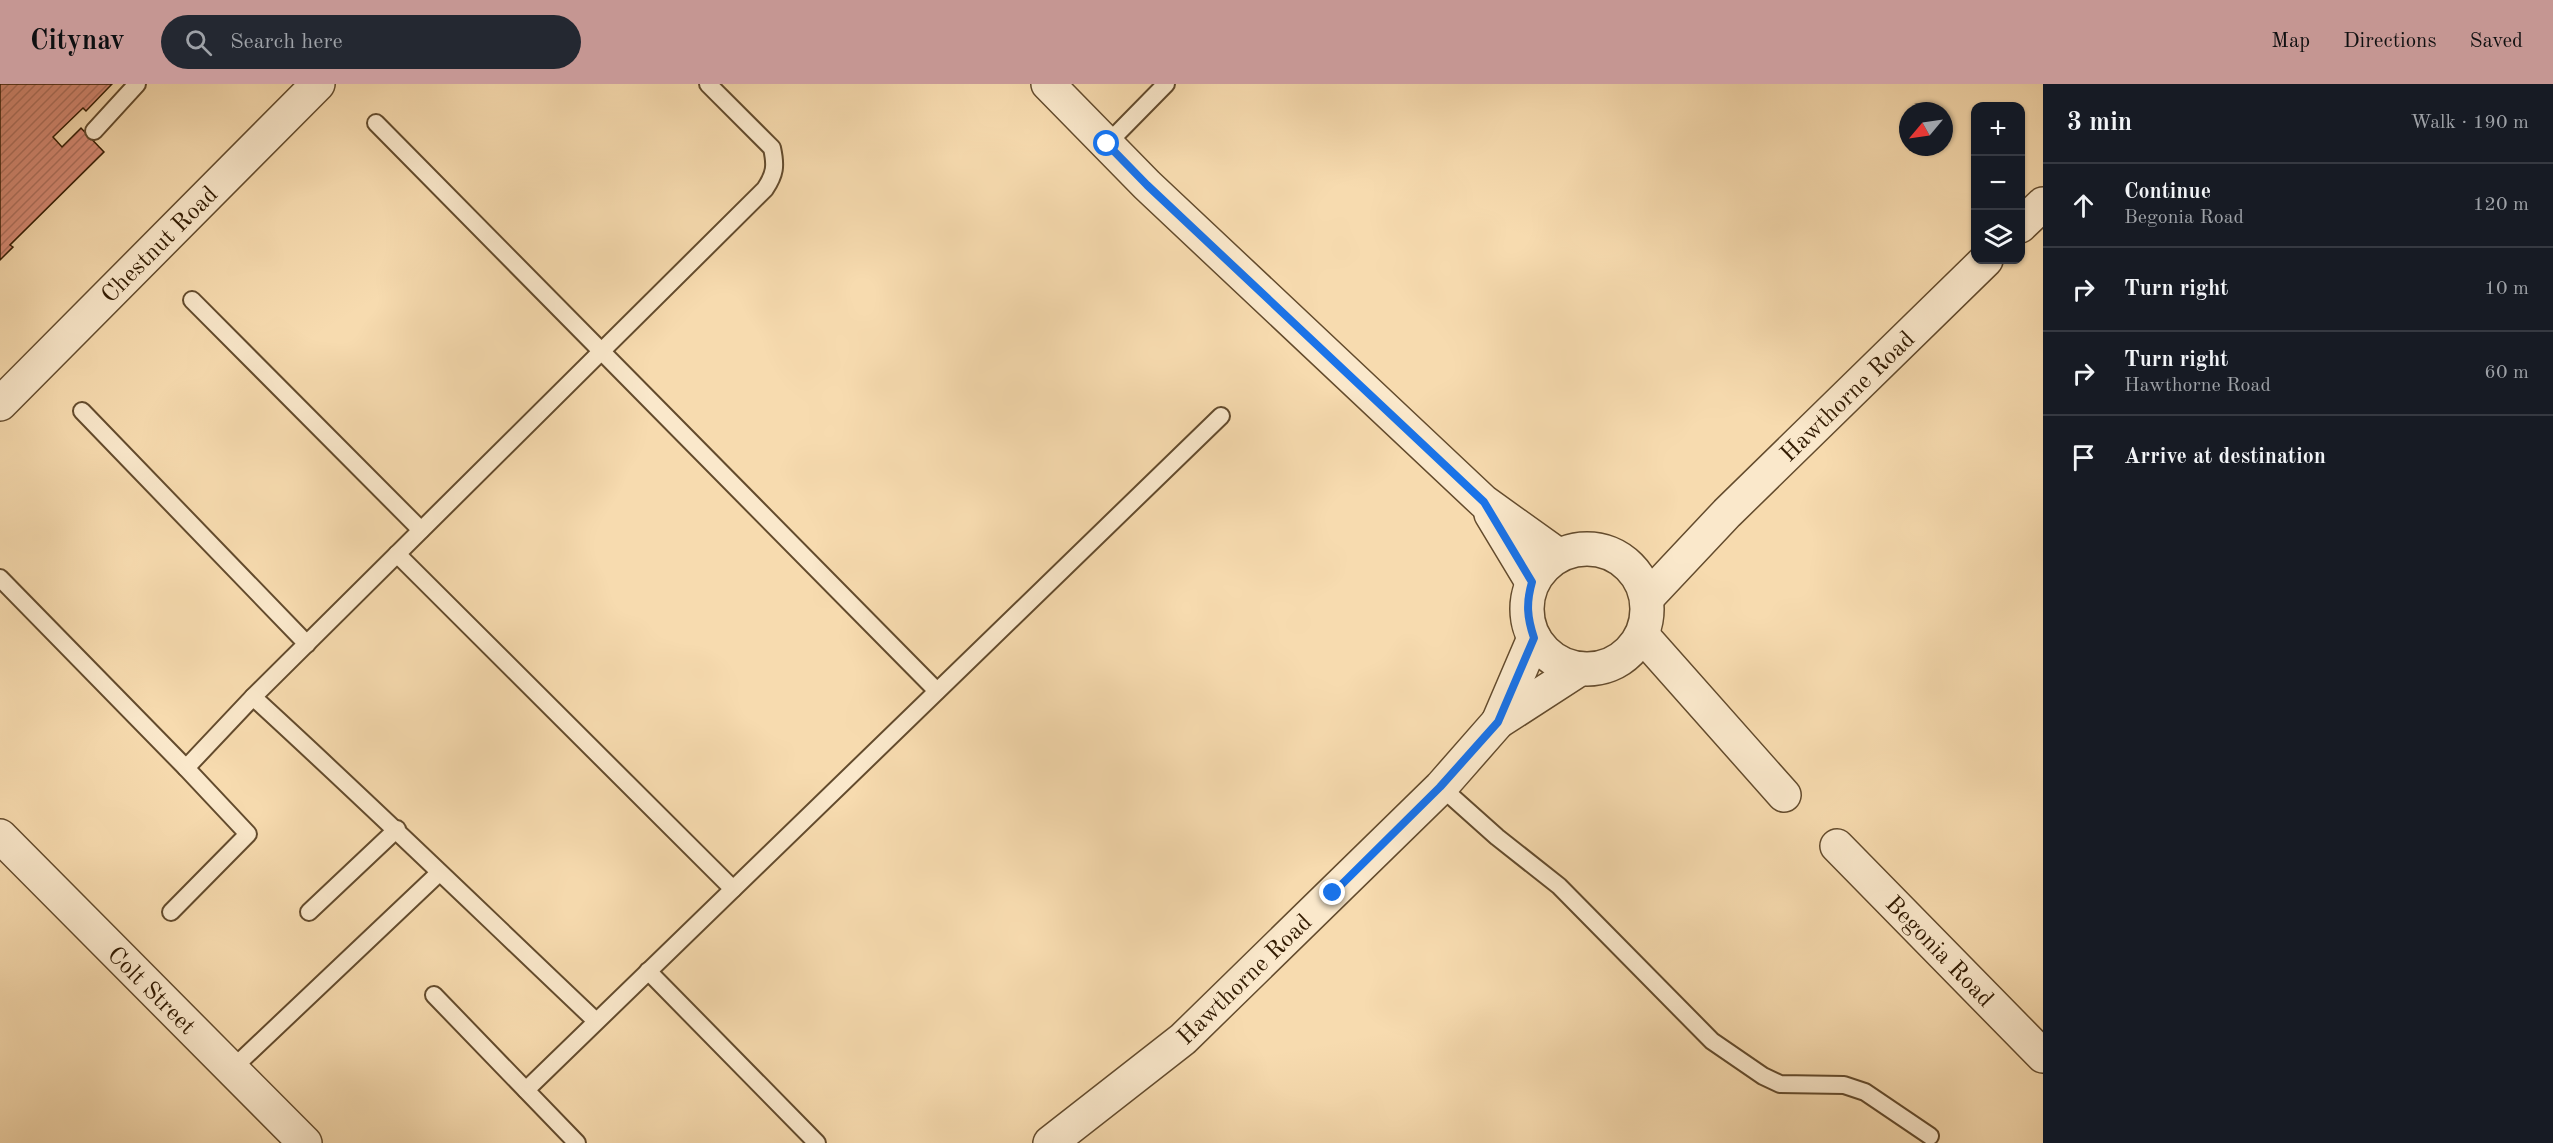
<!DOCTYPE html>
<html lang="en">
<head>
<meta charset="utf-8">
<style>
	body { margin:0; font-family:"Old Standard TT",serif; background:#242831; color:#f1f3f6 }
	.controls { position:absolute; right:18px; top:18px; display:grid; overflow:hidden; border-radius:12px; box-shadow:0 2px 4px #0004 }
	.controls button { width:54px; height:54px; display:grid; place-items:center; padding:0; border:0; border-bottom:2px solid #363941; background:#171b24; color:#f1f3f6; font:30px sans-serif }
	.compass { position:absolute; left:1899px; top:18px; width:54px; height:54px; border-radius:50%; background:#171b24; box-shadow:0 2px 4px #0004; rotate:241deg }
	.stop { position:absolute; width:18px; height:18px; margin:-14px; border:4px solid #1a73e8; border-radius:50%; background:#fff }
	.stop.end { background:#1a73e8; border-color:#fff; box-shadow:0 2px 6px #0008 }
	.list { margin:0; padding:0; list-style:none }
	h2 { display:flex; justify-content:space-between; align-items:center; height:78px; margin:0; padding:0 24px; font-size:26px }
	h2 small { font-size:20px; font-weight:400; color:#9ea1a6 }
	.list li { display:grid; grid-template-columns:39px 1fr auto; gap:18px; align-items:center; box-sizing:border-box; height:84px; padding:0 24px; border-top:2px solid #363941 }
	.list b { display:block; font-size:22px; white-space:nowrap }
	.list p { margin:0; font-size:20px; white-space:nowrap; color:#9ea1a6 }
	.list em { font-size:20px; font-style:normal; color:#9ea1a6 }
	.icon { flex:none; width:33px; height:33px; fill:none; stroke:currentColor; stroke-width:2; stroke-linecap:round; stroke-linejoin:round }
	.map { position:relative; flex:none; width:2043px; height:1059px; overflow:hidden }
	header { display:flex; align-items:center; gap:36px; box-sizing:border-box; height:84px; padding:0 30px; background:#c59692; color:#111 }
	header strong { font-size:28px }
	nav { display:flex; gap:33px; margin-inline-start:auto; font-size:21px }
	.search { width:420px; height:54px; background:#242831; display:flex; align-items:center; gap:15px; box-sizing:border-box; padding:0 21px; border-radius:33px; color:#9ea1a6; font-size:22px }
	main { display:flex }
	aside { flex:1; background:#171b24 }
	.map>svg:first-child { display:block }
</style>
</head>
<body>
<header>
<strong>Citynav</strong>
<div class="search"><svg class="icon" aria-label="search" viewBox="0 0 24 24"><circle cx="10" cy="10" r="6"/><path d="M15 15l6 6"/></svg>Search here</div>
<nav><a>Map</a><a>Directions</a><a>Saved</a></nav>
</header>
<main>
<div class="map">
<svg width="2043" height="1059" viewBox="0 0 2043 1059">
	<defs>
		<pattern id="building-hatch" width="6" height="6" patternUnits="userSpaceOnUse" patternTransform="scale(1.5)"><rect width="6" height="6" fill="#d88b76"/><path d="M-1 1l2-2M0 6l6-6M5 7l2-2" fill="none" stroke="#b0715f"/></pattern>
	</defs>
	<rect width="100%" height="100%" fill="#f7dbaf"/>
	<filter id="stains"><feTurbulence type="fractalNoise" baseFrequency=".00333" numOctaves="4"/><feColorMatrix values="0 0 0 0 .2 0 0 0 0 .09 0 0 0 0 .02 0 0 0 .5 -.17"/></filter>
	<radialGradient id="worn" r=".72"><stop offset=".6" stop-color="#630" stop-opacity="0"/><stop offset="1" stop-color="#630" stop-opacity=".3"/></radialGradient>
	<polygon fill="url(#building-hatch)" stroke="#321b02" stroke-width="1.5" points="0,0 112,0 86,27 83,24 53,53 62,63 81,44 104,68 10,161 13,163 0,176"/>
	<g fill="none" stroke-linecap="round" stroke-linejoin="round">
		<defs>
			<g id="service">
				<polyline points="376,39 937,607"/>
				<polyline points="94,47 137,0"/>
				<polyline points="1107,60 1166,0"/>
				<polyline points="192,216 421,446"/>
				<polyline points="82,327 307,560"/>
				<polyline points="397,470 733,805"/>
				<path d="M 0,494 L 186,684 L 253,613 C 369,719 482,829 596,937"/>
				<path d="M 253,613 L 765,105 C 775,90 776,82 772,64 L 708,0"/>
				<polyline points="1441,703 1497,753 1559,802 1712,957 1763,992 1780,1000 1844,1001 1865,1008 1930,1052"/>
				<polyline points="171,828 248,750 186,684"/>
				<polyline points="309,828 397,745"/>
				<polyline points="648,887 817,1059"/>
				<polyline points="434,911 577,1059"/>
				<polyline points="231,986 439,789"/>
				<polyline points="526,1006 1221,332"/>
			</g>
			<g id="minor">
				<polyline points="1048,0 1147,101 1484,418 1558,471"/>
				<polyline points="2020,142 2043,120"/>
				<polyline points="0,320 318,0"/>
				<polyline points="1491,430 1532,498"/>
				<circle cx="1587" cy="525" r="60"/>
				<polyline points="1647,514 1727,429 1986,176"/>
				<polyline points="1642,551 1784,711"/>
				<polyline points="1498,638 1534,554"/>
				<polyline points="0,752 305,1059"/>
				<polyline points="1837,762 2043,972"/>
				<polyline points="1050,1059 1183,955 1441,703 1498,638 1580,585"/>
			</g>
		</defs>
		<use href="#service" stroke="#634b2d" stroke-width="20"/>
		<use href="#minor" stroke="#634b2d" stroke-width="36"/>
		<use href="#service" stroke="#fae8cb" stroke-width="16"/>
		<use href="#minor" stroke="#fae8cb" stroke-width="33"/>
	</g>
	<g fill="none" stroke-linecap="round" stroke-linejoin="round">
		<path stroke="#1a73e8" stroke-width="8" d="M 1107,60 L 1147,101 L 1484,418 L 1532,498 C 1526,519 1527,533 1534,554 L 1498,638 L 1440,703 L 1333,809"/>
	</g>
	<g text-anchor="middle" stroke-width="5" stroke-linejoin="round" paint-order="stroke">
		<g font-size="24" fill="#321b02" stroke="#fae8cb">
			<text transform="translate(159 160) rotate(-45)" y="8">Chestnut Road</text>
			<text transform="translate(1847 312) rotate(-44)" y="8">Hawthorne Road</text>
			<text transform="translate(1940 867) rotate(46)" y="8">Begonia Road</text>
			<text transform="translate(1244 895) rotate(-44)" y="8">Hawthorne Road</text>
			<text transform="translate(152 906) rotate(45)" y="8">Colt Street</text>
		</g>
	</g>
	<rect width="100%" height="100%" filter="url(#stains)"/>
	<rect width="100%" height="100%" fill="url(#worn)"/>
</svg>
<div class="controls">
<button>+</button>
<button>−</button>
<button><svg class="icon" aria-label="layers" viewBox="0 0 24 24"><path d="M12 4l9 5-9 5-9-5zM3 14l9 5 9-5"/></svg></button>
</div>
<svg class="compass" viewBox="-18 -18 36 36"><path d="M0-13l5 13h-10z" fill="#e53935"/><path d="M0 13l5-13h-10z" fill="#9ea1a6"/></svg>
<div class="stop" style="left:1107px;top:60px"></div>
<div class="stop end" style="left:1333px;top:809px"></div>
</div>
<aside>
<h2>3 min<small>Walk · 190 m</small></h2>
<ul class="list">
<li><svg class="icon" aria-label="ahead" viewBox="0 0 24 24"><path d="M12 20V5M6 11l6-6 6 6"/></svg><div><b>Continue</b><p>Begonia Road</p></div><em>120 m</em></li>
<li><svg class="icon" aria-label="right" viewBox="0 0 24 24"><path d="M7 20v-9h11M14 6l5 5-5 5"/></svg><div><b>Turn right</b></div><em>10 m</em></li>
<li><svg class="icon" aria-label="right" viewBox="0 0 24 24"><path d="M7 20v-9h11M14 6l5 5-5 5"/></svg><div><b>Turn right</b><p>Hawthorne Road</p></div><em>60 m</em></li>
<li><svg class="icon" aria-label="arrive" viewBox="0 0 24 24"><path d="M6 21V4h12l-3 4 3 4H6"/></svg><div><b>Arrive at destination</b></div></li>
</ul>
</aside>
</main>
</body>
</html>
